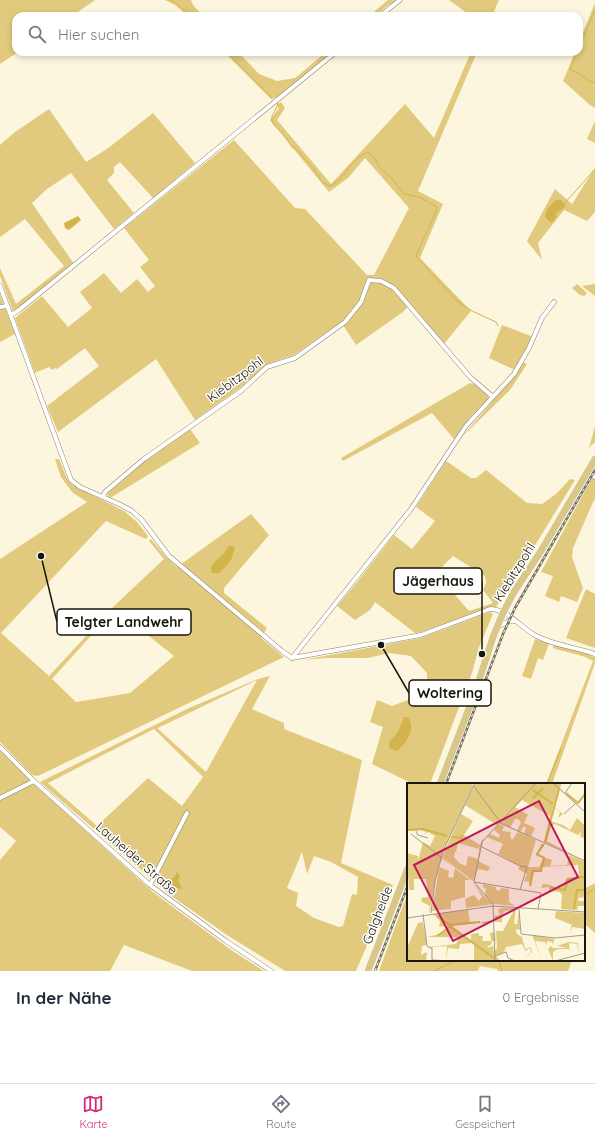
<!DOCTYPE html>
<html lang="de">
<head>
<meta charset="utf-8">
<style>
	body { margin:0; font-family:Quicksand,sans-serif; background:#f6f6f7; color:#1f2937 }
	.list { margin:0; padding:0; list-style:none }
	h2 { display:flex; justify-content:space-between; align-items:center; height:52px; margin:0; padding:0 16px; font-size:17px }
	h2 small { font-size:13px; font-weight:400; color:#747a83 }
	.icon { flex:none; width:22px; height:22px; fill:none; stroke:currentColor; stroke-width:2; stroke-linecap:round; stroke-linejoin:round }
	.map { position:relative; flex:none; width:595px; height:971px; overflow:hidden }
	.search { position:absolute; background:#fff; box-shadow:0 2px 6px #0003; left:12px; right:12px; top:12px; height:44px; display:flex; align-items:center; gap:10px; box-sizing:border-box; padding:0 14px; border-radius:12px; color:#747a83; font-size:15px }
	.sheet { height:112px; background:#fff }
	nav { display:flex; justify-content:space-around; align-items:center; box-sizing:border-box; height:56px; border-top:1px solid #e0e1e3; background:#fff; font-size:11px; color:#747a83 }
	nav a { display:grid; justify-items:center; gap:2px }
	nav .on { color:#db2777 }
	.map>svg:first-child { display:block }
</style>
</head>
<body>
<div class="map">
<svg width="595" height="971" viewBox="0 0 595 971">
	<rect width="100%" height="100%" fill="#fdf6df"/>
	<g fill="#e1ca7d" fill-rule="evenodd">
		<polygon points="0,0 95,0 72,16 16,16 16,52 18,52 0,64"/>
		<polygon points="165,0 191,0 193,5 203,16 188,16 175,5"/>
		<polygon points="388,0 394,0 375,16 369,16"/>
		<polygon points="449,0 499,0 492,16 471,16"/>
		<polygon points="595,3 595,108 590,105 563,81 575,52 579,52 579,42"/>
		<polygon points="224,52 238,52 259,74 277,81 295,78 326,52 332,52 277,97 271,99"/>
		<polygon points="471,52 477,52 418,191 443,204 420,258 471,311 444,344 410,304 403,312 356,345 341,322 294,355 267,364 240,388 195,420 156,359 58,432 47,406 99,366 85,348 57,369 55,368 52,370 49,367 35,373 15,318 42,296 68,327 92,308 80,292 104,273 121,293 137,279 148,292 155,286 140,267 149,260 124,228 234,140 295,208 305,209 367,275 374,275 409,208 365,158 348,178 329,192 270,120 279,108 276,105 281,102 285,108 277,120 331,184 405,104 434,138"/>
		<polygon points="49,109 86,162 107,149 153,113 195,163 153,198 120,162 114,167 114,173 107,180 134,213 114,229 71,173 47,189 32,203 74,264 13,312 0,276 0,268 16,304 64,266 25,219 0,237 0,145 15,132"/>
		<polygon points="595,121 595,143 587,139"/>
		<path d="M 595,168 L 595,212 L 587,221 L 564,210 L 538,243 L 542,260 L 527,241 L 555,189 L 572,204 ZM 555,200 L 560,200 L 565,206 L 556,214 L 547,209 Z"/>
		<polygon points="577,284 587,293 584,296 580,295 572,288"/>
		<polygon points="595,284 595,296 582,286"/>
		<polygon points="0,295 15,334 0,342"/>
		<polygon points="502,325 533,337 515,370 489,358"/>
		<polygon points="523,362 527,364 510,390 462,437 514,376"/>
		<polygon points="470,383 476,385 488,396 489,400 472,415 454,439 432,413 343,461 341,458"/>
		<polygon points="595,426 595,442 589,448"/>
		<polygon points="190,429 200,443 110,498 107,494 147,459"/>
		<path d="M 55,459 L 59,459 L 66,476 L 71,484 L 124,511 L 137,522 L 148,536 L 146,539 L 106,521 L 1,633 L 49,676 L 112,608 L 164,559 L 149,541 L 151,539 L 166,557 L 177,567 L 251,514 L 269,535 L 224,588 L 224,593 L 267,628 L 261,638 L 284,657 L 38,776 L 32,775 L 0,742 L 0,559 L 87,502 L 72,492 L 61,477 ZM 115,609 L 174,656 L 130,693 L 76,702 L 52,679 Z"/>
		<path d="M 446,461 L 471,478 L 476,478 L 486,470 L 527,503 L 542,504 L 556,494 L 570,479 L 575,480 L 520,570 L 518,569 L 496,607 L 491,607 L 421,632 L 415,633 L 375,602 L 370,610 L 355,620 L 337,606 L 354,586 L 394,535 L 412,549 L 435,521 L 416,507 ZM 453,556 L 485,576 L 486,583 L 483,590 L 493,603 L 469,611 L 436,573 Z"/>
		<polygon points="592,478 595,479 595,500 594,500 573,548 572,557 583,588 577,602 561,596 559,602 545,596 553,576 541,572"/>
		<polygon points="586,589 595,594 595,648 566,638"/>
		<polygon points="490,612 493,614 479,647 472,673 430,784 413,784 372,764 383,727 370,722 377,700 392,706 413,698 427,685 427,673 411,656 389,653 368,658 327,658 303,660 421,638"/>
		<polygon points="535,639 549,644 543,660 538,658 531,679 522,676"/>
		<path d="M 553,645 L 580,651 L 595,657 L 595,663 L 552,784 L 546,784 L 593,661 C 579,653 567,653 553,648 Z"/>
		<path d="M 270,676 L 252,709 L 284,723 L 284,729 L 362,760 L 341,863 L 393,885 L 356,971 L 285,971 L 227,935 L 170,895 L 40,782 L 189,708 L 258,679 ZM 257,680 L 206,772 L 158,729 L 158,728 ZM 154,729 L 203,777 L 182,806 L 148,778 L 97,826 L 48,783 ZM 302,852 L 307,874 L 314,856 L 331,862 L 358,877 L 357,895 L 352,894 L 343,926 L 339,927 L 314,918 L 296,906 L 298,893 L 287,888 Z"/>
		<polygon points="0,751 31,781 0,796"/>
		<polygon points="33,783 153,892 231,950 264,971 192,971 124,945 110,971 0,971 0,860 16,841 0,827 0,800"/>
		<polygon points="595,883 595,933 586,925 584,928 584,889"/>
		<polygon points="408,892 408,960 572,960 568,971 498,971 497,969 480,966 478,971 379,971"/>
	</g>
	<g fill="#d2b44b">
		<polygon points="555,200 561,200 566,206 556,214 557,217 551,223 545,217 547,209"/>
		<polygon points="78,216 81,220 69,230 65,228 64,223"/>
		<path d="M 229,546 L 233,546 L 235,548 L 231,560 L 220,573 L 212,573 C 209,565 215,561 220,557 C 224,554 226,549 229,546 Z"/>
		<path d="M 404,717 L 408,717 C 416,729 407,743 397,751 L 389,748 L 389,742 L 398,732 Z"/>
		<path d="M 176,872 L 180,875 L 178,880 L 182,889 C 176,888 170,886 170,879 L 175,877 Z"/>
	</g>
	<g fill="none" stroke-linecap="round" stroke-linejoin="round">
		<g stroke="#d2b44b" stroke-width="1">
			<polyline points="170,0 176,3 190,16"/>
			<polyline points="390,4 396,0"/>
			<polyline points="579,48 595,10"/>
			<polyline points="227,52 272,98"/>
			<polyline points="577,52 570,69 585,77 587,80 595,83"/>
			<path d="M 277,103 L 278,105 L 272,116 L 272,121 L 274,125 L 284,135 L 292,147 L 297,150 L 313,168 L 322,182 L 330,186 C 345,180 352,157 368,152 L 375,158 L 379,167 L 392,178 L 402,192 L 405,194 L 419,197 L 437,207 L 437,209 L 435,214 L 416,256 L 457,301 L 472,311 L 496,322 L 498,326"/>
			<polyline points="564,204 595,169"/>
			<polyline points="547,784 561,749"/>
			<polyline points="584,895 595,889"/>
			<polyline points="499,960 502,971"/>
			<polyline points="434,971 456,960"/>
		</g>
		<defs>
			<g id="minor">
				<polyline points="380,16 400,0"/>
				<path d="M 0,286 L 71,480 L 80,487 L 121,505 L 132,511 L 141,519 L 169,556 L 282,651 L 292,658 L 421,635 L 490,609 C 506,609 520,626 533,634 C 551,645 575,647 595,654"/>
				<polyline points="0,307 7,306"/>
				<polyline points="11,315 19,310 336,52"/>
				<polyline points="587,473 595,477"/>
				<polyline points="103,497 105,492 144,459 241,391 267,367 295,358 345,322 361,302 369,280 381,281 394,288 470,377 493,397"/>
				<polyline points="498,627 509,621 514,621"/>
				<polyline points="292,658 411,509 466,426 514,374 529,348 542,318 554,302"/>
				<polyline points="0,747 34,781 150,885 226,941 271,971"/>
				<polyline points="0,798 34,781"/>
				<polyline points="150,885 187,813"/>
			</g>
			<g id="primary">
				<polyline points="440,784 476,690 493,637 503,613 514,592 541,551 595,459"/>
				<polyline points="368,971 408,868"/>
			</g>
		</defs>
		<use href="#minor" stroke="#8b8368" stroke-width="5"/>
		<use href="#primary" stroke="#fff" stroke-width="8"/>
		<use href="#minor" stroke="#fff" stroke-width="4"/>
		<use href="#primary" stroke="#d9c789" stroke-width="7"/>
		<defs>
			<g id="rail">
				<polyline points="446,784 503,634 515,608 595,470"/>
				<polyline points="375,971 408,885"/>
			</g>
		</defs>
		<use href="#rail" stroke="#757161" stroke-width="2.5"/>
		<use href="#rail" stroke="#fff" stroke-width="1" stroke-dasharray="3" stroke-linecap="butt"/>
	</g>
	<g text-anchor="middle" stroke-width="3" stroke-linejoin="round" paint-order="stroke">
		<g font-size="13" fill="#19160b" stroke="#fff">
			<text transform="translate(235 379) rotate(-37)" y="5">Kiebitzpohl</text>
			<text transform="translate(514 572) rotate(-58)" y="5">Kiebitzpohl</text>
			<text transform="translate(137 858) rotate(41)" y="5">Lauheider Straße</text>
			<text transform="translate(377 915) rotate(-69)" y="5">Galgheide</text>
		</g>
	</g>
	<g transform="translate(407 783)">
		<rect width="178" height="178" fill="#fdf6df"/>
		<path d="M 0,0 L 65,0 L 66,3 L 36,68 L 28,96 L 23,128 L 16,130 L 22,128 L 23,123 L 15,119 L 14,115 L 21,114 L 19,96 L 7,96 L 7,107 L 2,107 L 0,70 L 11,73 L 11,78 L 16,59 L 23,63 L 28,53 L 21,49 L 16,52 L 19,49 L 14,47 L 0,48 ZM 69,0 L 155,0 L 153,4 L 158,9 L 153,5 L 146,23 L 156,31 L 151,35 L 153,29 L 146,24 L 143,38 L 156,42 L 163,47 L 170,35 L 178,43 L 178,56 L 173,53 L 174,49 L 171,52 L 148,41 L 144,43 L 140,58 L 178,78 L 137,59 L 143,33 L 115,17 L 90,42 L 58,22 ZM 108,24 L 121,32 L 117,40 L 128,45 L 124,54 L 117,51 L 119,44 L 116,44 L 114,49 L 110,48 L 114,39 L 111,36 L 108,36 L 103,45 L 93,40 ZM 54,31 L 66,38 L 57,52 L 73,62 L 75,57 L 77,55 L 71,78 L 83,84 L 81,88 L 71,86 L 66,98 L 35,74 ZM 51,60 L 72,66 L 71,76 L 49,69 ZM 48,69 L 61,73 L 59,83 L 52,80 L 47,74 ZM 92,41 L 97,43 L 95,48 L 104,49 L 103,53 L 105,57 L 111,49 L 129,57 L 121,84 L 132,84 L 136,75 L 129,73 L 134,61 L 137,61 L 130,73 L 145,77 L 143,83 L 160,82 L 162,72 L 178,79 L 178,107 L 170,107 L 167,127 L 154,126 L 155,112 L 153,109 L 142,108 L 142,104 L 134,105 L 136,101 L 144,102 L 144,105 L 152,106 L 153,103 L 157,102 L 159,96 L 172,94 L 171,82 L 135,84 L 135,88 L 127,89 L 123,99 L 117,98 L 120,91 L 111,86 L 113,83 L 91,71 L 96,61 L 80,54 L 83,51 L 92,55 L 93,52 L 87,47 ZM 34,74 L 63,97 L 58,97 L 58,114 L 44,118 L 44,126 L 25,128 ZM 35,76 L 48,85 L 46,95 L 41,94 L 42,88 L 32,84 ZM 67,100 L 78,114 L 86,121 L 59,125 L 58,116 L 67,112 L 72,118 L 75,114 ZM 76,101 L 89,104 L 89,107 L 93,108 L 94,105 L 102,106 L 102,119 L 108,123 L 87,121 L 78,113 L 79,106 L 76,104 ZM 170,108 L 178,108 L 178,114 L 171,115 L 172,118 L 178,118 L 178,123 L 171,123 L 170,127 L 167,127 ZM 94,125 L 109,125 L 107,141 L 110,141 L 112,128 L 113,147 L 109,146 L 110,151 L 115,154 L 118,166 L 124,164 L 125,169 L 115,178 L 124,169 L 123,165 L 118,168 L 115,161 L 99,164 L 97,169 L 89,173 L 93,178 L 67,178 L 67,160 L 53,161 L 52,166 L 41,165 L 39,177 L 40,163 L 26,164 L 26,177 L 26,166 L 21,164 L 49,161 L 52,154 L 20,154 L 33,151 L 40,145 L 39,143 L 32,144 L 33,138 L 26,131 L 61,127 L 63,140 L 87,138 L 45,143 L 64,157 L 64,151 L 72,150 L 72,153 L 76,153 L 75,158 L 84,158 L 83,150 L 88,149 L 89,163 L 88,158 L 85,158 L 84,162 L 82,162 L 80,165 L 86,163 L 87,166 L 85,167 L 87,168 L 90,165 L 89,148 L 96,148 L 107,127 L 98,128 L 95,132 L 95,139 L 88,139 L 87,133 L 93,132 L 91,127 ZM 149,128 L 178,130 L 178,146 L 166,144 L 163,149 L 165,142 L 148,135 ZM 16,139 L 20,162 L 15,163 L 14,172 L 20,169 L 19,178 L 0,178 L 0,165 L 11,140 ZM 125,152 L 147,156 L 146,162 L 145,159 L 140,158 L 140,162 L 138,159 L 128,158 L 135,178 ZM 162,159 L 171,160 L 172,170 L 170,161 L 162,160 L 163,171 L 162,166 L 151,166 L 146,169 L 146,178 L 141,166 L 144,163 L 146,165 L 161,165 L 150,163 Z" fill="#e1ca7d" fill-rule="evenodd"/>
		<path fill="none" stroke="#d2b44b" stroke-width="2" d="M 126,7 L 146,21M 159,10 L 171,20 L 178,11M 126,15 L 136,5M 0,47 L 16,46 L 40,53M 44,54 L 54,55 L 56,52M 138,59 L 152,6M 123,103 L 126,88 L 134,88 L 137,75 L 130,71 L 137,61M 143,104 L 158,107 L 161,96 L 178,94M 167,126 L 170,107 L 178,107M 30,133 L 44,143M 43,142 L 73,139M 44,144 L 87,175M 30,153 L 44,143"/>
		<path fill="none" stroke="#a29c8a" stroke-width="1" d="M 146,0 L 178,29M 66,2 L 93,39M 158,10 L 165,0M 157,31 L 169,20M 93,40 L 178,78M 9,48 L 11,52 L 21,55M 4,51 L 34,74M 75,64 L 113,83 L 120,84 L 113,107M 67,99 L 134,110 L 131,126M 112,126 L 114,151 L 148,155 L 178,152M 24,130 L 28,98 L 36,68 L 68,0M 16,131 L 20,163 L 25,166 L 25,177 L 46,178M 0,135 L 86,123 L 178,129M 75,140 L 87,138M 88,173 L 99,169 L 101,175 L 108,178M 88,178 L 86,121 L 67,99 L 75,59 L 129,0M 148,178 L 178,170"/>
		<path fill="#c2185b" fill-opacity="0.15" stroke="#c2185b" stroke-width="2" d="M 132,18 L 171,94 L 46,158 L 7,82 Z"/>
		<rect width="178" height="178" fill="none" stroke="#19160b" stroke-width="2"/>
	</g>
	<path fill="none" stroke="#19160b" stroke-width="1.5" d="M482 654L482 581M41 556L57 622M381 645L409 693"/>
	<g fill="#19160b" stroke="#fff" stroke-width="1.5">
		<circle cx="482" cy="654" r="4"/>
		<circle cx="41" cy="556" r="4"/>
		<circle cx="381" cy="645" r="4"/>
	</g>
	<g fill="#fff" stroke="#19160b" stroke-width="1.5">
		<rect x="394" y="568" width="88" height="26" rx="4"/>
		<rect x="57" y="609" width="134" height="26" rx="4"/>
		<rect x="409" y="680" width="82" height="26" rx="4"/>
	</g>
	<g font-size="14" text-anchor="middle" font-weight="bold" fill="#19160b">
		<text x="438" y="586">Jägerhaus</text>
		<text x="124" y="627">Telgter Landwehr</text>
		<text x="450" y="698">Woltering</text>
	</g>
</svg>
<div class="search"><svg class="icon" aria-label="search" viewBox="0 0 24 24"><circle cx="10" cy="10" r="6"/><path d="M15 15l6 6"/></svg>Hier suchen</div>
</div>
<section class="sheet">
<h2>In der Nähe<small>0 Ergebnisse</small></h2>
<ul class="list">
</ul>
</section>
<nav>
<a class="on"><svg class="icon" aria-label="map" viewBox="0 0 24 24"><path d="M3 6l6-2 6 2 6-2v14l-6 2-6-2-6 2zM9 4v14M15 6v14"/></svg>Karte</a>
<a><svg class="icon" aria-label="directions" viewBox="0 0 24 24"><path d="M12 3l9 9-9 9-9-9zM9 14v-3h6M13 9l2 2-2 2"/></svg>Route</a>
<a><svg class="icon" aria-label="saved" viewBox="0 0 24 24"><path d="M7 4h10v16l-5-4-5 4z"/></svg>Gespeichert</a>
</nav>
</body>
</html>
